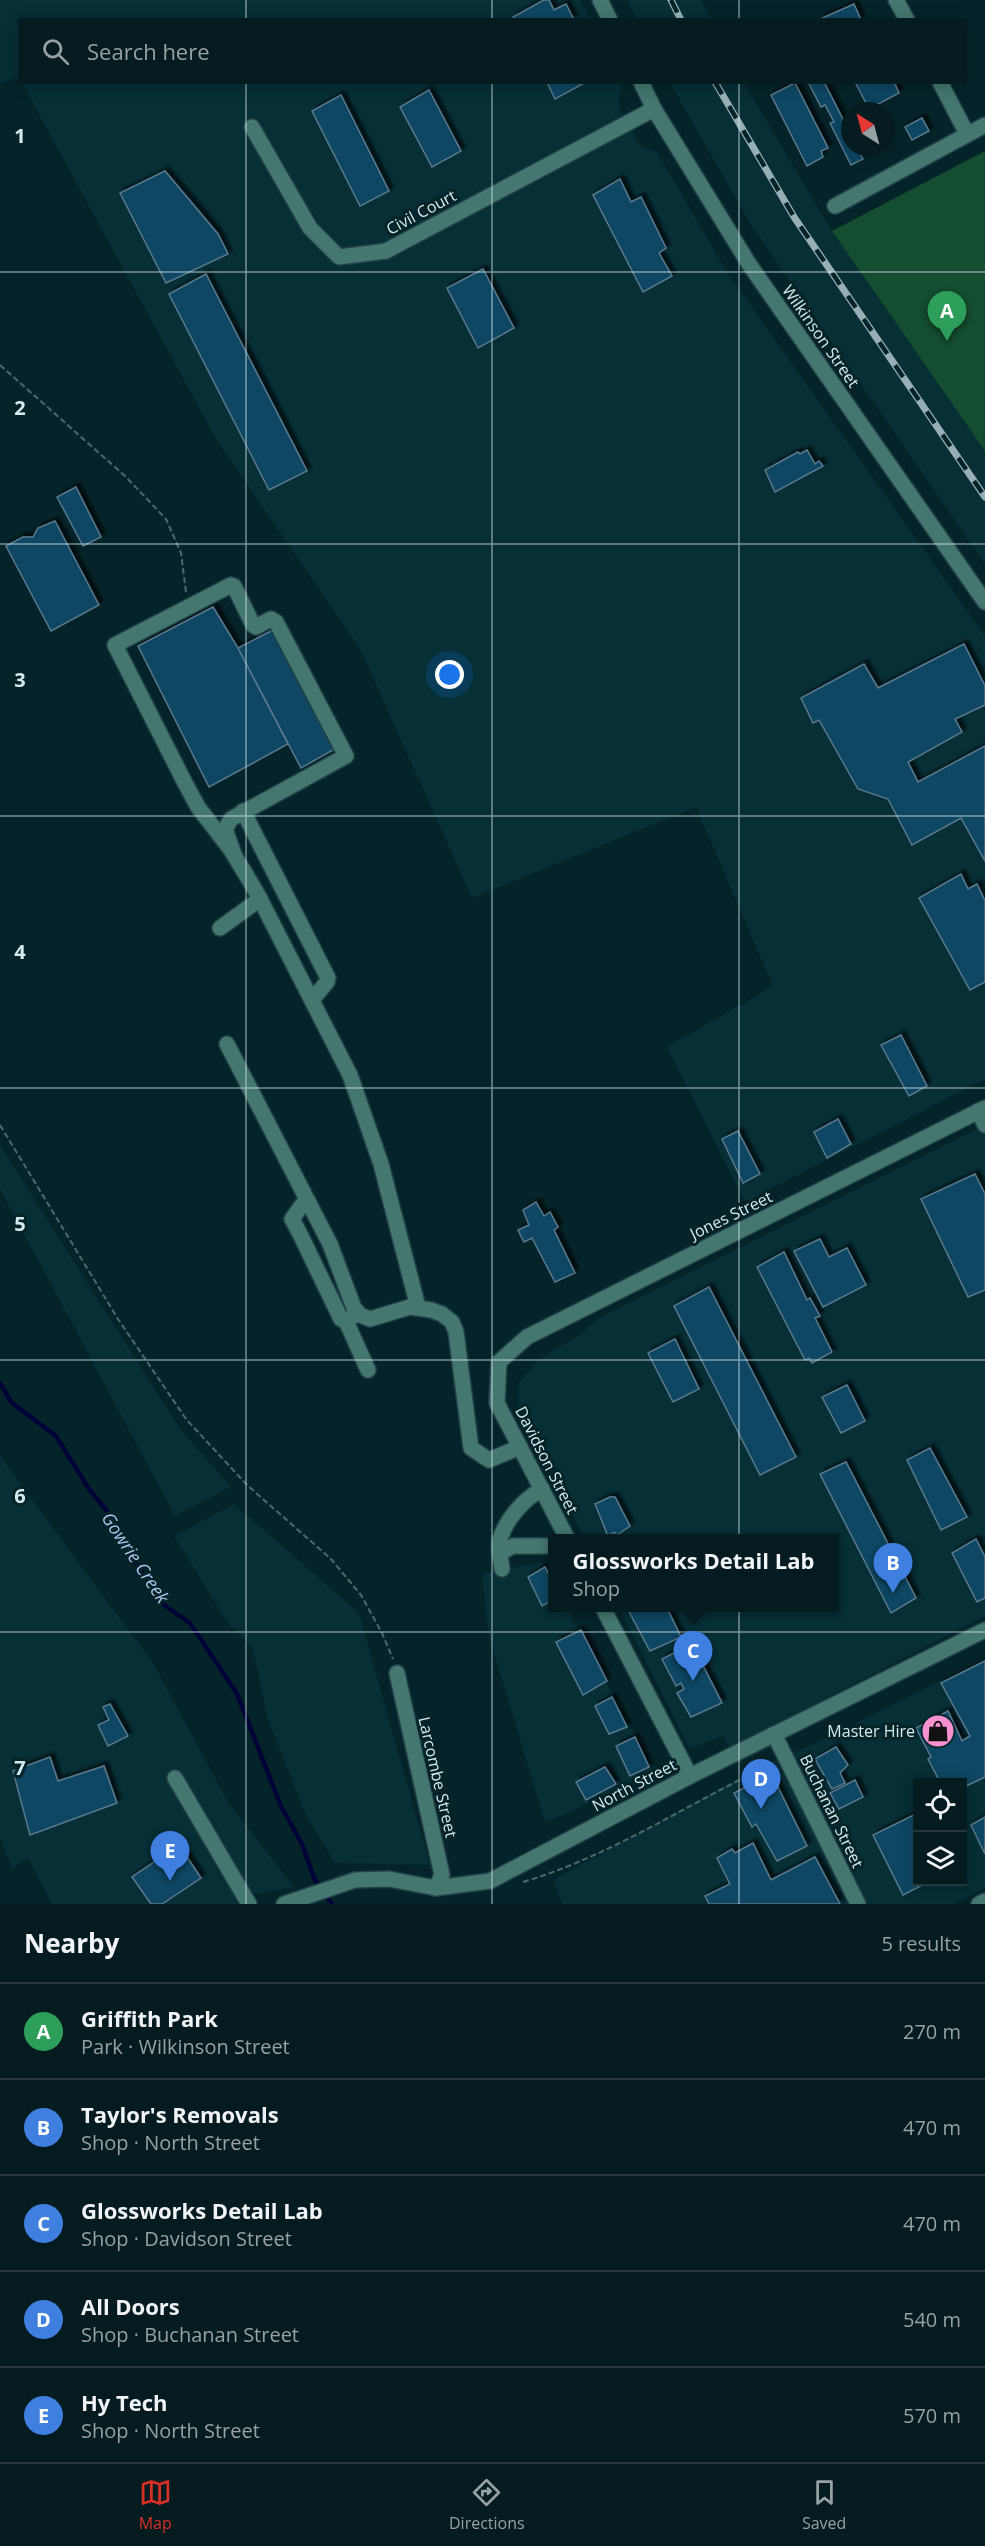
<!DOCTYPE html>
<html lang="en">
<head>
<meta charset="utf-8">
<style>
	body { margin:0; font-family:"Open Sans",sans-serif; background:#12282c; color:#f1f3f6 }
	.controls { position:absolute; right:18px; bottom:18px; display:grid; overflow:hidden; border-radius:0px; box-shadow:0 3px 15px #0003 }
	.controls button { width:54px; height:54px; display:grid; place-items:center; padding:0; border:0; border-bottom:2px solid #25393d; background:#041b1f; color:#f1f3f6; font:30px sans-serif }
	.compass { position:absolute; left:841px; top:102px; width:54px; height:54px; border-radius:50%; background:#041b1f; box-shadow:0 3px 15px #0003; rotate:324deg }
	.you { position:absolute; left:450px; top:675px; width:21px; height:21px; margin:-15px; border:4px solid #fff; border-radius:50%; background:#1a73e8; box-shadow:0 0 0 9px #1a73e833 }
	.badge { display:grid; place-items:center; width:39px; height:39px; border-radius:50%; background:#d93025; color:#fff; font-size:20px; font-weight:700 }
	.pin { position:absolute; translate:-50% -50px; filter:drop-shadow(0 2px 3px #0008) }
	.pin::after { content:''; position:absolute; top:32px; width:21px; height:18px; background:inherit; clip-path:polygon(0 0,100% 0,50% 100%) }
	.popup { position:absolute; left:548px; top:1534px; width:291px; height:78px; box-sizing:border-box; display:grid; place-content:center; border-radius:0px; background:#041b1f; filter:drop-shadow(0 2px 4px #0005); font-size:20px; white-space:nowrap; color:#97a1a4 }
	.popup b { font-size:22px; color:#f1f3f6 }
	.popup::after { content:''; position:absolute; left:50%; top:100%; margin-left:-12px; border:12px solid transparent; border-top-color:#041b1f }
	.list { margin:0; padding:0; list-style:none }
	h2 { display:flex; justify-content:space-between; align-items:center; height:78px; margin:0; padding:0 24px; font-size:26px }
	h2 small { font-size:20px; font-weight:400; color:#97a1a4 }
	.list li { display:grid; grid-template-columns:39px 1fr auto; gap:18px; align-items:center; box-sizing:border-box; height:96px; padding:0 24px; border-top:2px solid #25393d }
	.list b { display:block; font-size:22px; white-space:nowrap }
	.list p { margin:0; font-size:20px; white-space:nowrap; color:#97a1a4 }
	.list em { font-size:20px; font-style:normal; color:#97a1a4 }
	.icon { flex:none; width:33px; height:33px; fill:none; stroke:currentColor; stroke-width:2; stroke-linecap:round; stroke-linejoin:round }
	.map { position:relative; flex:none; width:985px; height:1904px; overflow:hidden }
	.search { position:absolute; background:#041b1f; box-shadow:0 3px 15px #0003; left:18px; right:18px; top:18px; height:66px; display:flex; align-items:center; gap:15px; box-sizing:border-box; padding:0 21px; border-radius:0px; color:#97a1a4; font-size:22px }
	.sheet { height:558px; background:#041b1f }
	nav { display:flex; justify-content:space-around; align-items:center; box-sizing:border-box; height:84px; border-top:2px solid #25393d; background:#041b1f; font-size:16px; color:#97a1a4 }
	nav a { display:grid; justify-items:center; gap:3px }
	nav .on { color:#d93025 }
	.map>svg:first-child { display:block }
</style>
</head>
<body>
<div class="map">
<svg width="985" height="1904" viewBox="0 0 985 1904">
	<defs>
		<filter id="shadow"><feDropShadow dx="4" dy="-4" stdDeviation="1.5" flood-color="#0009"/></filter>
	</defs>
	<rect width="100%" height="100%" fill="#052429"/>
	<g fill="#062f36" fill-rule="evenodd">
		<polygon points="0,0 580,0 590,19 20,20 19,78 0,83"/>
		<polygon points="627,0 701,0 711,19 637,19"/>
		<polygon points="22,83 622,83 618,106 640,145 657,152 727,272 985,636 985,1079 745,1202 667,1047 773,986 696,807 472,898 360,649 216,439"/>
		<polygon points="670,83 744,83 832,231 985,451 985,564 750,223"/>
		<polygon points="985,1125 985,1616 730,1748 723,1736 690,1749 619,1608 834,1608 834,1538 584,1538 518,1406 519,1382 540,1359 582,1333 597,1319"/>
		<polygon points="0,1145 180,1429 231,1487 175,1516 0,1189"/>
		<polygon points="0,1456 153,1663 228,1802 294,1887 255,1894 237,1904 52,1904 28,1858 12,1869 0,1837"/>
		<polygon points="234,1504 359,1613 430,1865 335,1863 305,1813 267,1717 253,1649 226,1620 174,1536"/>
		<polygon points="542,1562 552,1580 552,1608 567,1608 654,1772 545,1823 489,1636 482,1574"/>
		<path d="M 985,1658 L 985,1888 L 954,1904 L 563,1904 L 553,1880 L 748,1773 L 831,1736 ZM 918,1782 L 962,1782 L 962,1882 L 918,1882 Z"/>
	</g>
	<polygon fill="#144d2f" points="985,151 985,451 832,231"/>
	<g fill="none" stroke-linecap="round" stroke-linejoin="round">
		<polyline stroke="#000338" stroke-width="4.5" points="0,1383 12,1403 56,1436 89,1489 106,1510 133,1559 164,1605 190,1623 237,1694 281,1806 302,1844 314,1878 332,1904"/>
	</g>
	<g fill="#0a4664" stroke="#5b788c" stroke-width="1.5" filter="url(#shadow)">
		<polygon points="544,0 549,0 554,10 566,4 574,20 514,20 513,17"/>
		<polygon points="854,4 861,20 818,20"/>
		<polygon points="547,82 586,82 555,99"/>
		<polygon points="808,82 824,82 850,133 850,147 857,147 863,159 851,165 830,123 834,122 825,105 821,107"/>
		<polygon points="855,82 894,82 899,93 869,109"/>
		<polygon points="795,83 828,148 821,151 823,157 807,166 771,95"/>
		<polygon points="429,90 461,151 432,167 400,107"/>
		<polygon points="341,95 389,191 360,206 312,111"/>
		<polygon points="922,118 929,131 912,140 905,127"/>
		<polygon points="165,171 218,234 228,254 166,283 120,193"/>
		<polygon points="620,179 631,202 641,197 666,248 659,253 672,276 643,292 593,195"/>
		<polygon points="483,269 514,328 478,348 447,288"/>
		<polygon points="206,274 307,471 269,490 169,294"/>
		<polygon points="807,450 815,464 819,461 823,466 775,492 765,470 798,452 800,454"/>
		<polygon points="76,487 101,537 83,546 57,497"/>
		<polygon points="55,521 99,605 51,631 6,546 23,537 33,537 38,528"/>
		<polygon points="213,607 238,648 288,744 209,787 138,646"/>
		<polygon points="279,627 340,746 301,768 238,648"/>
		<polygon points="964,644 985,686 985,705 955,719 962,732 908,762 918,782 985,746 985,861 961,818 912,845 888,799 858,789 819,720 813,723 801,698 864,664 878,688"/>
		<polygon points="961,874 968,889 977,884 985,901 985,982 970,990 919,898"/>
		<polygon points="901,1035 927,1086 909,1096 881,1045"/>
		<polygon points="838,1119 851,1144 827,1158 814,1132"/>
		<polygon points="738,1131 760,1174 743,1183 722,1139"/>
		<polygon points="975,1174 985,1194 985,1290 968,1297 921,1199"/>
		<polygon points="536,1202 544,1216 550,1212 558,1227 554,1230 575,1273 555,1282 532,1238 524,1242 518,1230 529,1225 523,1210"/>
		<polygon points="820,1239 829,1257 847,1248 866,1285 823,1307 794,1251"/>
		<polygon points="784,1252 807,1300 810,1298 820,1316 815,1318 832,1352 812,1363 809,1358 805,1360 757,1267"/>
		<polygon points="709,1287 796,1457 760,1475 674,1306"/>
		<polygon points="675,1339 699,1389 673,1402 648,1353"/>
		<polygon points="847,1385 865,1421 841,1433 822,1397"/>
		<polygon points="930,1448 967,1517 941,1530 907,1460"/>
		<polygon points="846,1462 916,1598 891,1613 820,1474"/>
		<polygon points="610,1497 615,1497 630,1526 617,1535 614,1532 608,1536 595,1504"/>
		<polygon points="976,1539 985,1557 985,1598 977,1602 952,1553"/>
		<polygon points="545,1567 552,1581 552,1600 542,1606 528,1577"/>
		<polygon points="627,1608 667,1608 681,1637 650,1651"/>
		<polygon points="581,1630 607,1681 583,1695 556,1642"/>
		<polygon points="692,1644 722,1703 691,1717 677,1693 684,1689 681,1683 676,1686 662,1659"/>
		<polygon points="985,1661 985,1777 962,1788 962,1782 940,1782 928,1759 931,1757 916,1728 948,1711 962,1741 970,1736 941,1683"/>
		<polygon points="612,1697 627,1727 609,1734 595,1706"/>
		<polygon points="110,1704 128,1736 108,1746 98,1725 109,1720 103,1707"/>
		<polygon points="635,1737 649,1767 630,1776 616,1746"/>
		<polygon points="836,1747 848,1765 840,1773 845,1783 832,1789 815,1759"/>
		<polygon points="50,1757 58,1781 104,1766 117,1803 30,1835 13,1771"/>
		<polygon points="605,1767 616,1784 586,1800 576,1782"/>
		<polygon points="765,1777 770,1787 776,1783 807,1846 777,1861 756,1824 752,1827 734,1793"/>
		<polygon points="855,1780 863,1797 839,1809 830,1793"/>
		<polygon points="918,1813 918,1882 928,1882 903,1895 873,1835"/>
		<polygon points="985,1817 985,1854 971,1825"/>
		<polygon points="753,1843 771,1880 815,1857 840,1904 709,1904 705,1896 730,1884 717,1858 732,1849 735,1853"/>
		<polygon points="179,1845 201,1878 162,1904 151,1904 132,1877"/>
	</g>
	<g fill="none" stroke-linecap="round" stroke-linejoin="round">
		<defs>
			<g id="minor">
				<polyline points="600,0 610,20"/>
				<polyline points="896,0 907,20"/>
				<polyline points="641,82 654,109 749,264 985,602"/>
				<polyline points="940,82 967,134"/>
				<polyline points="252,127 310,228 339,257 386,251 654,109"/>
				<polyline points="835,206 985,125"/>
				<polyline points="243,811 328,978 327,982 312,1000"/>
				<path d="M 235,857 L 225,829 L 231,819 L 346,756 L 276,622 L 271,619 L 256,627 L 253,625 L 234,586 L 231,585 L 115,645 L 185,783 L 198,807 L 231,850 C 241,867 251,882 260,899 L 350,1075 L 381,1164 L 418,1307"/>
				<polyline points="220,928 260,899"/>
				<polyline points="227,1044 330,1244 354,1308 360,1315 370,1319 410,1307 431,1310 442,1314 452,1322 456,1332 471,1448 489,1460 520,1447"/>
				<polyline points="978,1111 985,1125"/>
				<polyline points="308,1201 302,1205 292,1219 301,1236 341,1319 346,1321 358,1313"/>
				<polyline points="346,1321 368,1370"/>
				<polyline points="567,1538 497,1403 499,1362 527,1337 985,1108"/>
				<polyline points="500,1553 513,1546 552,1546"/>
				<path d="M 502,1569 C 501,1560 498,1549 500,1540 C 505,1520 524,1499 542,1489"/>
				<polyline points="603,1608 690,1776"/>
				<polyline points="397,1673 442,1875 436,1888"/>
				<polyline points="774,1734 858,1904"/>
				<polyline points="175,1778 249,1904"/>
				<polyline points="284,1904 355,1880 389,1879 436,1888 490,1881 690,1776 985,1630"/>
				<polyline points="979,1904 985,1901"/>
			</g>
		</defs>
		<use href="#minor" stroke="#224045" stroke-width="18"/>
		<g stroke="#4d696d" stroke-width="2" stroke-dasharray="6 3" stroke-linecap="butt">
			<polyline points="0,365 125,476 166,519 181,553 186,592"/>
			<polyline points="0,1125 118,1319 186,1419 247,1485 331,1559 361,1595 382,1633 393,1659"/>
			<path d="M 523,1882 C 611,1856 689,1803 772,1764"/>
		</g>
		<use href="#minor" stroke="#43776f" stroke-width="15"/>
		<defs>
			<g id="rail">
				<polyline points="671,0 681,20"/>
				<polyline points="715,82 794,217 985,497"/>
			</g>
		</defs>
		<use href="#rail" stroke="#97afb4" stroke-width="7"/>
		<use href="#rail" stroke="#052429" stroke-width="4.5" stroke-dasharray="14" stroke-linecap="butt"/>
	</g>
	<path fill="none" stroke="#d5eaee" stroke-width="1.5" stroke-opacity="0.55" d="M 246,0 L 246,20M 492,0 L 492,20M 739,0 L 739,20M 246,82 L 246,1904M 492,82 L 492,1904M 739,82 L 739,1904M 0,272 L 985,272M 0,544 L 985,544M 0,816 L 985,816M 0,1088 L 985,1088M 0,1360 L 985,1360M 0,1632 L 985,1632"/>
	<defs>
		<symbol id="shop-disc" viewBox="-11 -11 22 22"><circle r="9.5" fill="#f790ce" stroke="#052429"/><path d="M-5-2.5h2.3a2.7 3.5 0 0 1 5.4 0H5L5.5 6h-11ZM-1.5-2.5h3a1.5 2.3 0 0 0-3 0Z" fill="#111"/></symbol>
	</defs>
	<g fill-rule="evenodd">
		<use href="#shop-disc" x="919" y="1712" width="38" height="38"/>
	</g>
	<g text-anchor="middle" stroke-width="6" stroke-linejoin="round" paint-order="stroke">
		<g font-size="16" fill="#d5eaee" stroke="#052429">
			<text transform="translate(421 212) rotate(-28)" y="6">Civil Court</text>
			<text transform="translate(821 336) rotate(55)" y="6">Wilkinson Street</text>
			<text transform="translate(731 1215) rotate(-26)" y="6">Jones Street</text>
			<text transform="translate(547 1460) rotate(63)" y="6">Davidson Street</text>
			<text transform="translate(438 1777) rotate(77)" y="6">Larcombe Street</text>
			<text transform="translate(634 1785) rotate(-28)" y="6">North Street</text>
			<text transform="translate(832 1811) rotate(64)" y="6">Buchanan Street</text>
		</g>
		<g font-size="16" fill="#d5eaee" stroke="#052429" text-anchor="end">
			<text x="915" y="1737">Master Hire</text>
		</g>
		<g font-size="18" font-style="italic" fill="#afc4ed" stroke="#052429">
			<text transform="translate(135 1558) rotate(56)" y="6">Gowrie Creek</text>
		</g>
	</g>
	<g font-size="20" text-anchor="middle" font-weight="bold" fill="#d5eaee" stroke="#052429" stroke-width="6" stroke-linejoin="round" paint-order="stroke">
		<text x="20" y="143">1</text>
		<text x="20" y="415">2</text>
		<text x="20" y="687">3</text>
		<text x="20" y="959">4</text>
		<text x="20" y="1231">5</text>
		<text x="20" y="1503">6</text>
		<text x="20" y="1775">7</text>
	</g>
</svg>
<div class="controls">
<button><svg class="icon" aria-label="locate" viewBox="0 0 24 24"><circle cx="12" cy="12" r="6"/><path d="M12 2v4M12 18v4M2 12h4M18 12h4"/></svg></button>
<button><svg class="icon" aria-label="layers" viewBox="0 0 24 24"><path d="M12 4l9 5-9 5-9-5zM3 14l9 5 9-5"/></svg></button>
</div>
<svg class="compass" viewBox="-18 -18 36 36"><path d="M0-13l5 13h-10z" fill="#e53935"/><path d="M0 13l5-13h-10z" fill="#97a1a4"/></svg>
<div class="you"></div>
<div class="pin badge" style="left:947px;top:341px;background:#2e9e5b">A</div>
<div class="pin badge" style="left:893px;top:1593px;background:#3f7fe0">B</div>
<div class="pin badge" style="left:693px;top:1681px;background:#3f7fe0">C</div>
<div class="popup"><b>Glossworks Detail Lab</b>Shop</div>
<div class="pin badge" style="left:761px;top:1809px;background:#3f7fe0">D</div>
<div class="pin badge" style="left:170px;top:1881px;background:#3f7fe0">E</div>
<div class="search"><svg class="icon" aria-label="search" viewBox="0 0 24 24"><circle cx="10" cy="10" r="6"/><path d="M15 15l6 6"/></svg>Search here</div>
</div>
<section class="sheet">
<h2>Nearby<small>5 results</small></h2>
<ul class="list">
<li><span class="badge" style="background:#2e9e5b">A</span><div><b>Griffith Park</b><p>Park · Wilkinson Street</p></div><em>270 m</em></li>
<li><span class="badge" style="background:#3f7fe0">B</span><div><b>Taylor's Removals</b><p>Shop · North Street</p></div><em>470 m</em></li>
<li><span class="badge" style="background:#3f7fe0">C</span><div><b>Glossworks Detail Lab</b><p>Shop · Davidson Street</p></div><em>470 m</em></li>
<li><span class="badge" style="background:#3f7fe0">D</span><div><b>All Doors</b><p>Shop · Buchanan Street</p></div><em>540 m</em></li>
<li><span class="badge" style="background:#3f7fe0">E</span><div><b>Hy Tech</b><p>Shop · North Street</p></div><em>570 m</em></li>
</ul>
</section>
<nav>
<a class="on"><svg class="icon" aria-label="map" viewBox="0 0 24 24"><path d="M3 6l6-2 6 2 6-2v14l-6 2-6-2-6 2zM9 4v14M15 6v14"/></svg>Map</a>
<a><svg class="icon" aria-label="directions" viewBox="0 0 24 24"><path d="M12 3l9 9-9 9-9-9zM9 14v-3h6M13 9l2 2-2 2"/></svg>Directions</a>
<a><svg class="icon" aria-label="saved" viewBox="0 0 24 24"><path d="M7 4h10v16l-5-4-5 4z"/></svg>Saved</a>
</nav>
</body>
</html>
